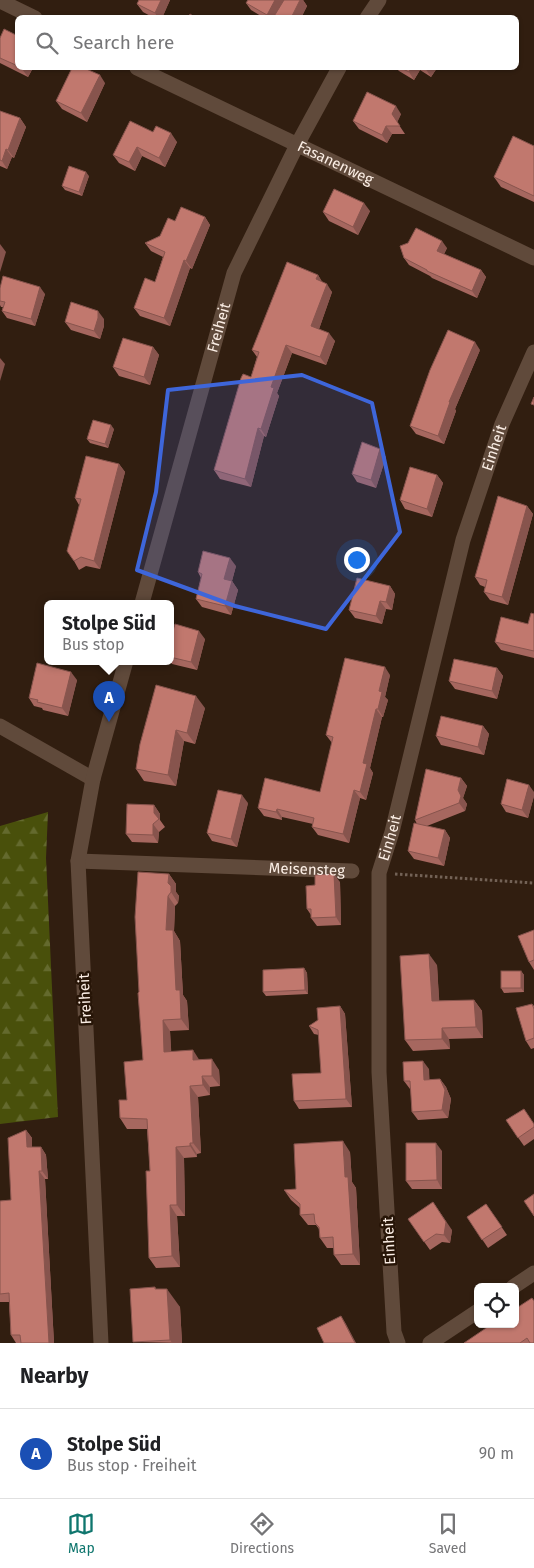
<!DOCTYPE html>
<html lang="en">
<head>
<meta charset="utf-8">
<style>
	body { margin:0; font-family:"Fira Sans",sans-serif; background:#f2f2f2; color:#202124 }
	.controls { position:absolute; right:15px; bottom:15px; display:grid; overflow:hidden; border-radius:8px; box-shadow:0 1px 4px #0004 }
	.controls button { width:45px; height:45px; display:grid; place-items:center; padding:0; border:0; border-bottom:1px solid #e0e0e0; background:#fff; color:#202124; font:25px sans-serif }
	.you { position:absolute; left:356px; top:559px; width:18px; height:18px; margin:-12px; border:4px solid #fff; border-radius:50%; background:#1a73e8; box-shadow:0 0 0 8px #1a73e833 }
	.badge { display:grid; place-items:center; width:32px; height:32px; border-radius:50%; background:#0f766e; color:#fff; font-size:16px; font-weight:700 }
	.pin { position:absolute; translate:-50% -41px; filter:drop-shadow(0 1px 2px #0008) }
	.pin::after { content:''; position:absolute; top:26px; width:18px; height:15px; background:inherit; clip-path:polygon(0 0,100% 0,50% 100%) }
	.popup { position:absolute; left:44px; top:600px; width:130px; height:65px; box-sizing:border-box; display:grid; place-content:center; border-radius:8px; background:#fff; filter:drop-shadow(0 1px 4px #0005); font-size:16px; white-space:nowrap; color:#757577 }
	.popup b { font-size:19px; color:#202124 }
	.popup::after { content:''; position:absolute; left:50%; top:100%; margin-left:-10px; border:10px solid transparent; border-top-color:#fff }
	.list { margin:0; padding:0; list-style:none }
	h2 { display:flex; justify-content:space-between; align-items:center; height:65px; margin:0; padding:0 20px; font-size:21px }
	h2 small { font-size:16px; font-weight:400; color:#757577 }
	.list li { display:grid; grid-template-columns:32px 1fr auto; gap:15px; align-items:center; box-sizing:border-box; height:90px; padding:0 20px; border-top:1px solid #e0e0e0 }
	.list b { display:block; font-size:19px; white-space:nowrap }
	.list p { margin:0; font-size:16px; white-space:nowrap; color:#757577 }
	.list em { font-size:16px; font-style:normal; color:#757577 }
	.icon { flex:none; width:28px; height:28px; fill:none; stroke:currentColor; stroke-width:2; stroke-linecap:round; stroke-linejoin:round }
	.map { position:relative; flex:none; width:534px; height:1343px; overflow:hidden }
	.search { position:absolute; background:#fff; box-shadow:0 1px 4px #0004; left:15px; right:15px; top:15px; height:55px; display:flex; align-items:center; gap:12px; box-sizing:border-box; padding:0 18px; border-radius:8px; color:#757577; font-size:19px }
	.sheet { height:155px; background:#fff }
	nav { display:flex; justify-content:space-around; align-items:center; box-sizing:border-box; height:70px; border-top:1px solid #e0e0e0; background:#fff; font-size:14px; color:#757577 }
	nav a { display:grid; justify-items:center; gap:2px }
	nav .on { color:#0f766e }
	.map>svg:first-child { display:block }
</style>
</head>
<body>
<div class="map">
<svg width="534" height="1343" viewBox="0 0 534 1343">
	<defs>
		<pattern id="forest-firs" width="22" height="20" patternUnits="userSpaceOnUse" patternTransform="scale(1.25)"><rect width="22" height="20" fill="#49500b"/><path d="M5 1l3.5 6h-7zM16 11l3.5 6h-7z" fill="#646a2e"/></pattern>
	</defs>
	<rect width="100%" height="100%" fill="#311e10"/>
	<polygon fill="url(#forest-firs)" points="48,812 46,858 58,1117 0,1124 0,826"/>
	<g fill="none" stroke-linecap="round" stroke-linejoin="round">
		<polyline stroke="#736256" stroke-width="3" stroke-dasharray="2.5 2.5" stroke-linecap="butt" points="395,874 534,883"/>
		<g stroke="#604a3b" stroke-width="15">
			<polyline points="0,1 35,18"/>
			<polyline points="367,18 379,0"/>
			<path id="s1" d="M 137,68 L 534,258"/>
			<path id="s2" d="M 142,603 L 234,273 L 297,145 L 339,68"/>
			<polyline points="0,726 93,779"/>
			<path id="s3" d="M 78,861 L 352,871"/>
			<polyline points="513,1287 534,1273"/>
			<polyline points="101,1343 78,861 93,779 126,661"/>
			<path id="s4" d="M 398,1343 L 394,1332 L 379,1072 L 379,873 L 392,832 L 463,540 L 502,424 L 534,352"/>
			<polyline points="430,1343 478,1311"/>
		</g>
	</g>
	<g fill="#a6675f">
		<polygon points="139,0 170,0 162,18 154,18 143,12 137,4"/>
		<polygon points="303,0 307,6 301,18 264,18 251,10 246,3"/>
		<polygon points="18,36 18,68 33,68 28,77 0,63 0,38"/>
		<polygon points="396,68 437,68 431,77 420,70 414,80 399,71"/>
		<polygon points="105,83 87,122 62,109 56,101"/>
		<polygon points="0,111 20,118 26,127 14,158 12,157 7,169 0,166"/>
		<polygon points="401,114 397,122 405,134 392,134 387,143 359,129 353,121"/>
		<polygon points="153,132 177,142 165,167 142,156 135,171 119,163 113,155"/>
		<polygon points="534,146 534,202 501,187 494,177"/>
		<polygon points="89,176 82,196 65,190 62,186"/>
		<polygon points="370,211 358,235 329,221 323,212"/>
		<polygon points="205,217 210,225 192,269 190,268 170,326 140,316 134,308 155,282 163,257 151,251 145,243 160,236 175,221"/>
		<polygon points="447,248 444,254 481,270 486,277 477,298 432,278 430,276 409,265 404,258"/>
		<polygon points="318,275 322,282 332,292 319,329 335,341 326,365 292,353 277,393 279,396 266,437 264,436 251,487 220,479 214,470 251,377 257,357 252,350"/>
		<polygon points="0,288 45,294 35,326 7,318 2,311 3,307 1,307 0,305"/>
		<polygon points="104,319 104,326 100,339 71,330 65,322"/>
		<polygon points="153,347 159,355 150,385 119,376 113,367"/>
		<polygon points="480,350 455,409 456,411 444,444 416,434 410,426"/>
		<polygon points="114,429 108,448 90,443 87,439"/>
		<polygon points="386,457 376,488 357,482 352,474"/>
		<polygon points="119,464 125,472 100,569 86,566 79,570 74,561 79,505 75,498"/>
		<polygon points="437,475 443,483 432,517 405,509 400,500"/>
		<polygon points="527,506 533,514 508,605 490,600 484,592 485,587 480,585 475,577"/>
		<polygon points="236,566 232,581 238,590 231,615 202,607 196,599 201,578 198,572"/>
		<polygon points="390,586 395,594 392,610 386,609 382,624 355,618 349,610"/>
		<polygon points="534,614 534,658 501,650 495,642 528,624"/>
		<polygon points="205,639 197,670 172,664 170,661 170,641"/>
		<polygon points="497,668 503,676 497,699 455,689 449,681"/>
		<polygon points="390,675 385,697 388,700 383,717 382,717 370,768 373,773 366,800 360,798 349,843 318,835 312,827 313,824 282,817 282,820 264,816 258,808 320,792 332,743 326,735"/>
		<polygon points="77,680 68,716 43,710 42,708 34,706 29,698"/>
		<polygon points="205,708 195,744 184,741 176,786 144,781 136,769 140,744"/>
		<polygon points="483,726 489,734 484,755 441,745 436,736"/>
		<polygon points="461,778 467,786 463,798 467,804 465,811 427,826 445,830 450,838 444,866 414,859 408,851 417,824 415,820"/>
		<polygon points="534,792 534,796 528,818 506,812 501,804"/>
		<polygon points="248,803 237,847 212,841 207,833"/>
		<polygon points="154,805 160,814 160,820 165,827 159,832 158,843 132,842 126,834"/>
		<polygon points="169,874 176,884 176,892 179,896 178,903 175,906 174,931 180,941 183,995 187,1001 189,1030 170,1031 171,1052 199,1060 219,1070 220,1086 210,1087 210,1095 198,1097 201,1153 197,1154 197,1157 184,1158 185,1216 177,1216 180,1267 156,1268 149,1258 150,1171 147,1129 127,1129 120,1118 143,1060 139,992"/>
		<polygon points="340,882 341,925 317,926 311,918 311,915 307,909 315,885"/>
		<polygon points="534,930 534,970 529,962"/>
		<polygon points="437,965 439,1001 474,1000 482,1011 483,1038 449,1039 450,1049 413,1051 405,1040"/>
		<polygon points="304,968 307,973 308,994 266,996 263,992"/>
		<polygon points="521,971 524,975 524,992 504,993 501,988"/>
		<polygon points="532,1004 534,1006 534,1048 531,1049 526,1041"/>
		<polygon points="340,1006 345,1014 352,1107 299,1109 294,1101 321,1073 319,1035 314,1034 309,1026"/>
		<polygon points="429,1069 429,1080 440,1079 446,1087 451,1099 448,1118 418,1120 412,1112 411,1089 410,1089 404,1081"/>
		<polygon points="506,1120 534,1124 534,1139 524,1146"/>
		<polygon points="26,1130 32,1138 32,1147 41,1147 46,1155 48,1179 45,1179 54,1343 16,1343 11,1335 9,1302 0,1302 0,1201 11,1200"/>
		<polygon points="442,1151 442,1189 412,1189 406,1181"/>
		<polygon points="350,1152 352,1182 356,1188 360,1265 341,1265 334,1255 334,1248 327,1248 320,1238 319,1229 316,1225 308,1225 300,1215 300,1208 291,1200 284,1190 296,1189"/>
		<polygon points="486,1204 507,1235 488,1248 467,1217"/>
		<polygon points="408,1219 452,1230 450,1243 442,1242 430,1250"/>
		<polygon points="155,1287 156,1289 180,1307 182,1343 133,1342"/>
		<polygon points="534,1301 534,1343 464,1343"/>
	</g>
	<g fill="#87544d">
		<polygon points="161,0 170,0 162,18 158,18 155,13"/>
		<polygon points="275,0 284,0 274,18 269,18 267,15"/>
		<polygon points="300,0 303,0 307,6 301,18 291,18"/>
		<polygon points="23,68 33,68 28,77 22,69"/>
		<polygon points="411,68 419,68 420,70 414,80 409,72"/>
		<polygon points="425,68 437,68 431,77"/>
		<polygon points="100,75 105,83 87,122 81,113"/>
		<polygon points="396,106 401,114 397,123 392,114"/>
		<polygon points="20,118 26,127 14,158 8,150"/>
		<polygon points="386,126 392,134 387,143 382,135"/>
		<polygon points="171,133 177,142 165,167 159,158"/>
		<polygon points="137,147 142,156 135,171 129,162"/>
		<polygon points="6,149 12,157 7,169 2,161"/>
		<polygon points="86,172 89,176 82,196 79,192"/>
		<polygon points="364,203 370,211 358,235 353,227"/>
		<polygon points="205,217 210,225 192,269 186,261"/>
		<polygon points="442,241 447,248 442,258 437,251"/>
		<polygon points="0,244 6,252 0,272"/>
		<polygon points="184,260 190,268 170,326 164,318"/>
		<polygon points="481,270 486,277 477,298 472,291"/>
		<polygon points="318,275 323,283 316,279"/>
		<polygon points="327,284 332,292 317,335 311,326"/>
		<polygon points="40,287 45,294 35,326 31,319"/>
		<polygon points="98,311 104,319 104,326 100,339 94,331"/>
		<polygon points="329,333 335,341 326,365 320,357"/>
		<polygon points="475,342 480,350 455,409 456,411 444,444 438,436 449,402"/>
		<polygon points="286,345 292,353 277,393 279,396 266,437 261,429 271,387"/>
		<polygon points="153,347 159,355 150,385 144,377"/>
		<polygon points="0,358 5,364 0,381"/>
		<polygon points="111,425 114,429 108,448 105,444"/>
		<polygon points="258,428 264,436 251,487 245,479"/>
		<polygon points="380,449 386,457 376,488 371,480"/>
		<polygon points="119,464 125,472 100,569 94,561"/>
		<polygon points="437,475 443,483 432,517 427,509"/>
		<polygon points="527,506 533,514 508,605 502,597"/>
		<polygon points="230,558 236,566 230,588 224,579"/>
		<polygon points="232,581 238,590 231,615 225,606"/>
		<polygon points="390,586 395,594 392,610 386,602"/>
		<polygon points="380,601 386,609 382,624 376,616"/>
		<polygon points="199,631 205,639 197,670 191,662"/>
		<polygon points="385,667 390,675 385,697 388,700 383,717 378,709 379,691"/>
		<polygon points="497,668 503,676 497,699 492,691"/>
		<polygon points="71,672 77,680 68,716 62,708"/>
		<polygon points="196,696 205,708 195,744 187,733"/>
		<polygon points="376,709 382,717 370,768 373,773 366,800 360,792 363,763"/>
		<polygon points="483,726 489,734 484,755 478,747"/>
		<polygon points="176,730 184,741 176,786 168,775"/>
		<polygon points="461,778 467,786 463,798 467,804 465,811 459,803 458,790"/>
		<polygon points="529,785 534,792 534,796 528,818 522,810"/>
		<polygon points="354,790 360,798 349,843 343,834"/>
		<polygon points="242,795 248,803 237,847 231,839"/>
		<polygon points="154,805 160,814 160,820 154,813"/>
		<polygon points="277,809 282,817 282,820 276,812"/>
		<polygon points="153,824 159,832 158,843 153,835"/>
		<polygon points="445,830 450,838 444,866 438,858"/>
		<polygon points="169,874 176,884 176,892 179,896 178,903 171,892 168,883"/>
		<polygon points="334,874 340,882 341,925 336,917"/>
		<polygon points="168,896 175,906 174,931 180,941 183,995 187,1001 189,1030 181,1019 166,930"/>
		<polygon points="429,954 437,965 440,1012 432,1001"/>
		<polygon points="304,968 307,973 308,994 305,990"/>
		<polygon points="521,971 524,975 524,992 521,988"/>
		<polygon points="474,1000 482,1011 483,1038 476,1027"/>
		<polygon points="340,1006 345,1014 352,1107 346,1099"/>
		<polygon points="163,1020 170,1031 172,1063 164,1052"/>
		<polygon points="442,1028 449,1039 450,1049 442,1039"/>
		<polygon points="193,1050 200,1061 193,1060"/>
		<polygon points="212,1059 219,1070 220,1086 212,1076"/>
		<polygon points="423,1061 429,1069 430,1088 424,1080"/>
		<polygon points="202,1076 210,1087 210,1095 203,1085"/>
		<polygon points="440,1079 446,1087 451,1099 448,1118 442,1110"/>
		<polygon points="190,1086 198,1097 201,1153 193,1143"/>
		<polygon points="26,1130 32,1138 32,1156 27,1147"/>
		<polygon points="343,1141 350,1152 352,1182 356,1188 360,1265 353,1254 345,1177"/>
		<polygon points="190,1143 197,1154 197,1157 190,1146"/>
		<polygon points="436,1143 442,1151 442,1189 437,1180"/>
		<polygon points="41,1147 46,1155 48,1179 42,1171"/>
		<polygon points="176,1147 184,1158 185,1216 177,1205"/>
		<polygon points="39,1171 45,1179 54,1343 49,1343"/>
		<polygon points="433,1202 452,1230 450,1243 444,1235"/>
		<polygon points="170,1205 177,1216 180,1267 172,1256"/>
		<polygon points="167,1289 180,1307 182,1343 172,1343 170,1340"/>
		<polygon points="341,1316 346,1324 356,1343 355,1343"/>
	</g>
	<g fill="#c1786e" stroke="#87544d">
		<polygon points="139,0 161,0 155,13 137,4"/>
		<polygon points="248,0 275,0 267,15 246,3"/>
		<polygon points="284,0 300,0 291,18 273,18"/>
		<polygon points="190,14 196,18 188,18"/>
		<polygon points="4,29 18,36 18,66 0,58 0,38"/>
		<polygon points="72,68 84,68 100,75 81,113 56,101"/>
		<polygon points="401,68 411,68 409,72"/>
		<polygon points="367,92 396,106 392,114 400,126 386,126 382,135 353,121"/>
		<polygon points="0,111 20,118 8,150 6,149 2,161 0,160"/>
		<polygon points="130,121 153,132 156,126 171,133 159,158 137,147 129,162 113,155"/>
		<polygon points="513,136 534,146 534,196 494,177"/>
		<polygon points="69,166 86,172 79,192 62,186"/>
		<polygon points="334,189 364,203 353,227 323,212"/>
		<polygon points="181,207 205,217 186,261 184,260 164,318 134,308 145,278 155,282 165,252 145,243 160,236 168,218 175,221"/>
		<polygon points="416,228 442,241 437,251 481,270 472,291 427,271 427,270 404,258 400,246 408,243"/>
		<polygon points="287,262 318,275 316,279 327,284 311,326 329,333 320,357 286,345 271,387 274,388 261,429 258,428 245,479 214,470 241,378 243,374 251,377 259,352 252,350"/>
		<polygon points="3,276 40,287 31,319 2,311 5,302 0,301 0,288"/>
		<polygon points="71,302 98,311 98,318 94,331 65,322"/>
		<polygon points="448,330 475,342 449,402 450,402 438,436 410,426 430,370"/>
		<polygon points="123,338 153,347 144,377 113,367"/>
		<polygon points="534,397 534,405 531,404"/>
		<polygon points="93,420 111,425 105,444 87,439"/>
		<polygon points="362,442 380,449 371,480 352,474"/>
		<polygon points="86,456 119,464 94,561 81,557 74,561 67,551 81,499 75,498"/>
		<polygon points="410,467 437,475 427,509 400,500"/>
		<polygon points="498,496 527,506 502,597 484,592 487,580 475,577"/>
		<polygon points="203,551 230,558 224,579 232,581 225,606 196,599 202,574 198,572"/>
		<polygon points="357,578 390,586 386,602 380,601 376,616 349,610"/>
		<polygon points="531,613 534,614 534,651 495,642 501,617 528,624"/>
		<polygon points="175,624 199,631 191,662 170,657 170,641"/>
		<polygon points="345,658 385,667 379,691 382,692 378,709 376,709 363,763 367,764 360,792 354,790 343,834 312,827 314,818 277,809 276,812 258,808 265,778 320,792 333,737 326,735"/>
		<polygon points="454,659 497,668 492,691 449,681"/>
		<polygon points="37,663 71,672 62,708 37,702 38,700 29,698"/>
		<polygon points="156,685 196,696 187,733 176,730 168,775 136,769 140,744"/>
		<polygon points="441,716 483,726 478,747 436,736"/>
		<polygon points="426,769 461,778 458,790 461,796 459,803 415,820"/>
		<polygon points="507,779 529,785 522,810 501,804"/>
		<polygon points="218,790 242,795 231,839 207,833"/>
		<polygon points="127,804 154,805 154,813 159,819 153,824 153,835 126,834"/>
		<polygon points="414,823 445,830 438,858 408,851"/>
		<polygon points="138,872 169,874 168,883 171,886 171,892 168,896 166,930 173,930 176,990 180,990 181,1019 163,1020 164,1052 193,1050 193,1060 212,1059 212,1076 202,1076 203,1085 190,1086 193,1143 190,1143 190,1146 176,1147 177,1205 170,1205 172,1256 149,1258 146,1171 150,1171 147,1119 120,1118 119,1100 127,1100 124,1062 143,1060 138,993 139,992 135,917"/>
		<polygon points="334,874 336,917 311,918 311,909 307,909 306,886 315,885 315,875"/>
		<polygon points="534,930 534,960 529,962 518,936"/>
		<polygon points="429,954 432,1001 474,1000 476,1027 442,1028 442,1039 405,1040 400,956"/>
		<polygon points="304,968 305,990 263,992 263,970"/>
		<rect x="501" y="971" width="20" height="17"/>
		<polygon points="532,1004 534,1009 534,1038 526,1041 516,1008"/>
		<polygon points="340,1006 346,1099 294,1101 292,1074 321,1073 318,1030 309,1026 318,1020 317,1008"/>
		<polygon points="423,1061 424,1080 440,1079 445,1090 442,1110 412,1112 410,1081 404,1081 403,1062"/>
		<polygon points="524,1109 534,1124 534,1127 518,1138 506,1120"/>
		<polygon points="26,1130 27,1147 41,1147 42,1171 39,1171 49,1343 21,1343 20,1335 11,1335 9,1293 0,1294 0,1201 11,1200 8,1138"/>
		<polygon points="343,1141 345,1177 348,1177 353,1254 334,1255 333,1237 320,1238 319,1227 315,1223 314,1214 300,1215 300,1204 284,1190 296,1189 294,1144"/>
		<polygon points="406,1143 436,1143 437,1180 406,1181"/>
		<polygon points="534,1194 534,1216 524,1201"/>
		<polygon points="433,1202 446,1222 444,1235 436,1234 424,1242 408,1219"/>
		<polygon points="486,1204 502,1227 482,1240 467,1217"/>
		<polygon points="155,1287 155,1289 167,1289 170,1340 133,1342 130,1289"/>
		<polygon points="532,1298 534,1301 534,1343 530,1343 527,1338 520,1343 464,1343 492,1324 515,1324 515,1309"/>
		<polygon points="341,1316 355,1343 324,1343 317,1328"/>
	</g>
	<path fill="#3e66da" fill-opacity="0.2" stroke="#3e66da" stroke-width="4" stroke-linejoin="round" d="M 302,375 L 372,403 L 400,532 L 326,629 L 235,606 L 137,570 L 156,492 L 168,390 Z"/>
	<g text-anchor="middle" stroke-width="5" stroke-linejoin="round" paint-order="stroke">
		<g font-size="15" fill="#fbeee5" stroke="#271507">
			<text dy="5" stroke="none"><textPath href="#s1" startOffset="220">Fasanenweg</textPath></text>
			<text dy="5" stroke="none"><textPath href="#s2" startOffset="286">Freiheit</textPath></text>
			<text dy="5" stroke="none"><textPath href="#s4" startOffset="912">Einheit</textPath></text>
			<text dy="5" stroke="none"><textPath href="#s4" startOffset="508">Einheit</textPath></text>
			<text dy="5" stroke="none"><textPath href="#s3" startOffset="229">Meisensteg</textPath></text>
			<text transform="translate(85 999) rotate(-93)" y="5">Freiheit</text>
			<text transform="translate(389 1241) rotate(-93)" y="5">Einheit</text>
		</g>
	</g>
</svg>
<div class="controls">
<button><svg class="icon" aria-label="locate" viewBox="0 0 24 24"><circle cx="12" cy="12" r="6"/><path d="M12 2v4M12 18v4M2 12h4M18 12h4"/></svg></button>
</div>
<div class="you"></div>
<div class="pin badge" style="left:109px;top:722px;background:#1a4fb4">A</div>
<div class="popup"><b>Stolpe Süd</b>Bus stop</div>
<div class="search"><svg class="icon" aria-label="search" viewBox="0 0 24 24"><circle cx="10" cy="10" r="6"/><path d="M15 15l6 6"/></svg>Search here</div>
</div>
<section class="sheet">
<h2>Nearby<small></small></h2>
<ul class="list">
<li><span class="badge" style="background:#1a4fb4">A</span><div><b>Stolpe Süd</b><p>Bus stop · Freiheit</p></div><em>90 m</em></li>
</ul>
</section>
<nav>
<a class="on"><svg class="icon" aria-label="map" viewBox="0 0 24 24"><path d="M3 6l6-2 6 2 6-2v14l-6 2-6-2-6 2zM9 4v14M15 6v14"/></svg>Map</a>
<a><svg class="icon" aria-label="directions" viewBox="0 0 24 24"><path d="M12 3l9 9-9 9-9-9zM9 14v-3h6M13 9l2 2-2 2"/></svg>Directions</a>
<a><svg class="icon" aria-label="saved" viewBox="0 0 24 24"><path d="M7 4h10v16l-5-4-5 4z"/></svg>Saved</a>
</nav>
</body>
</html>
